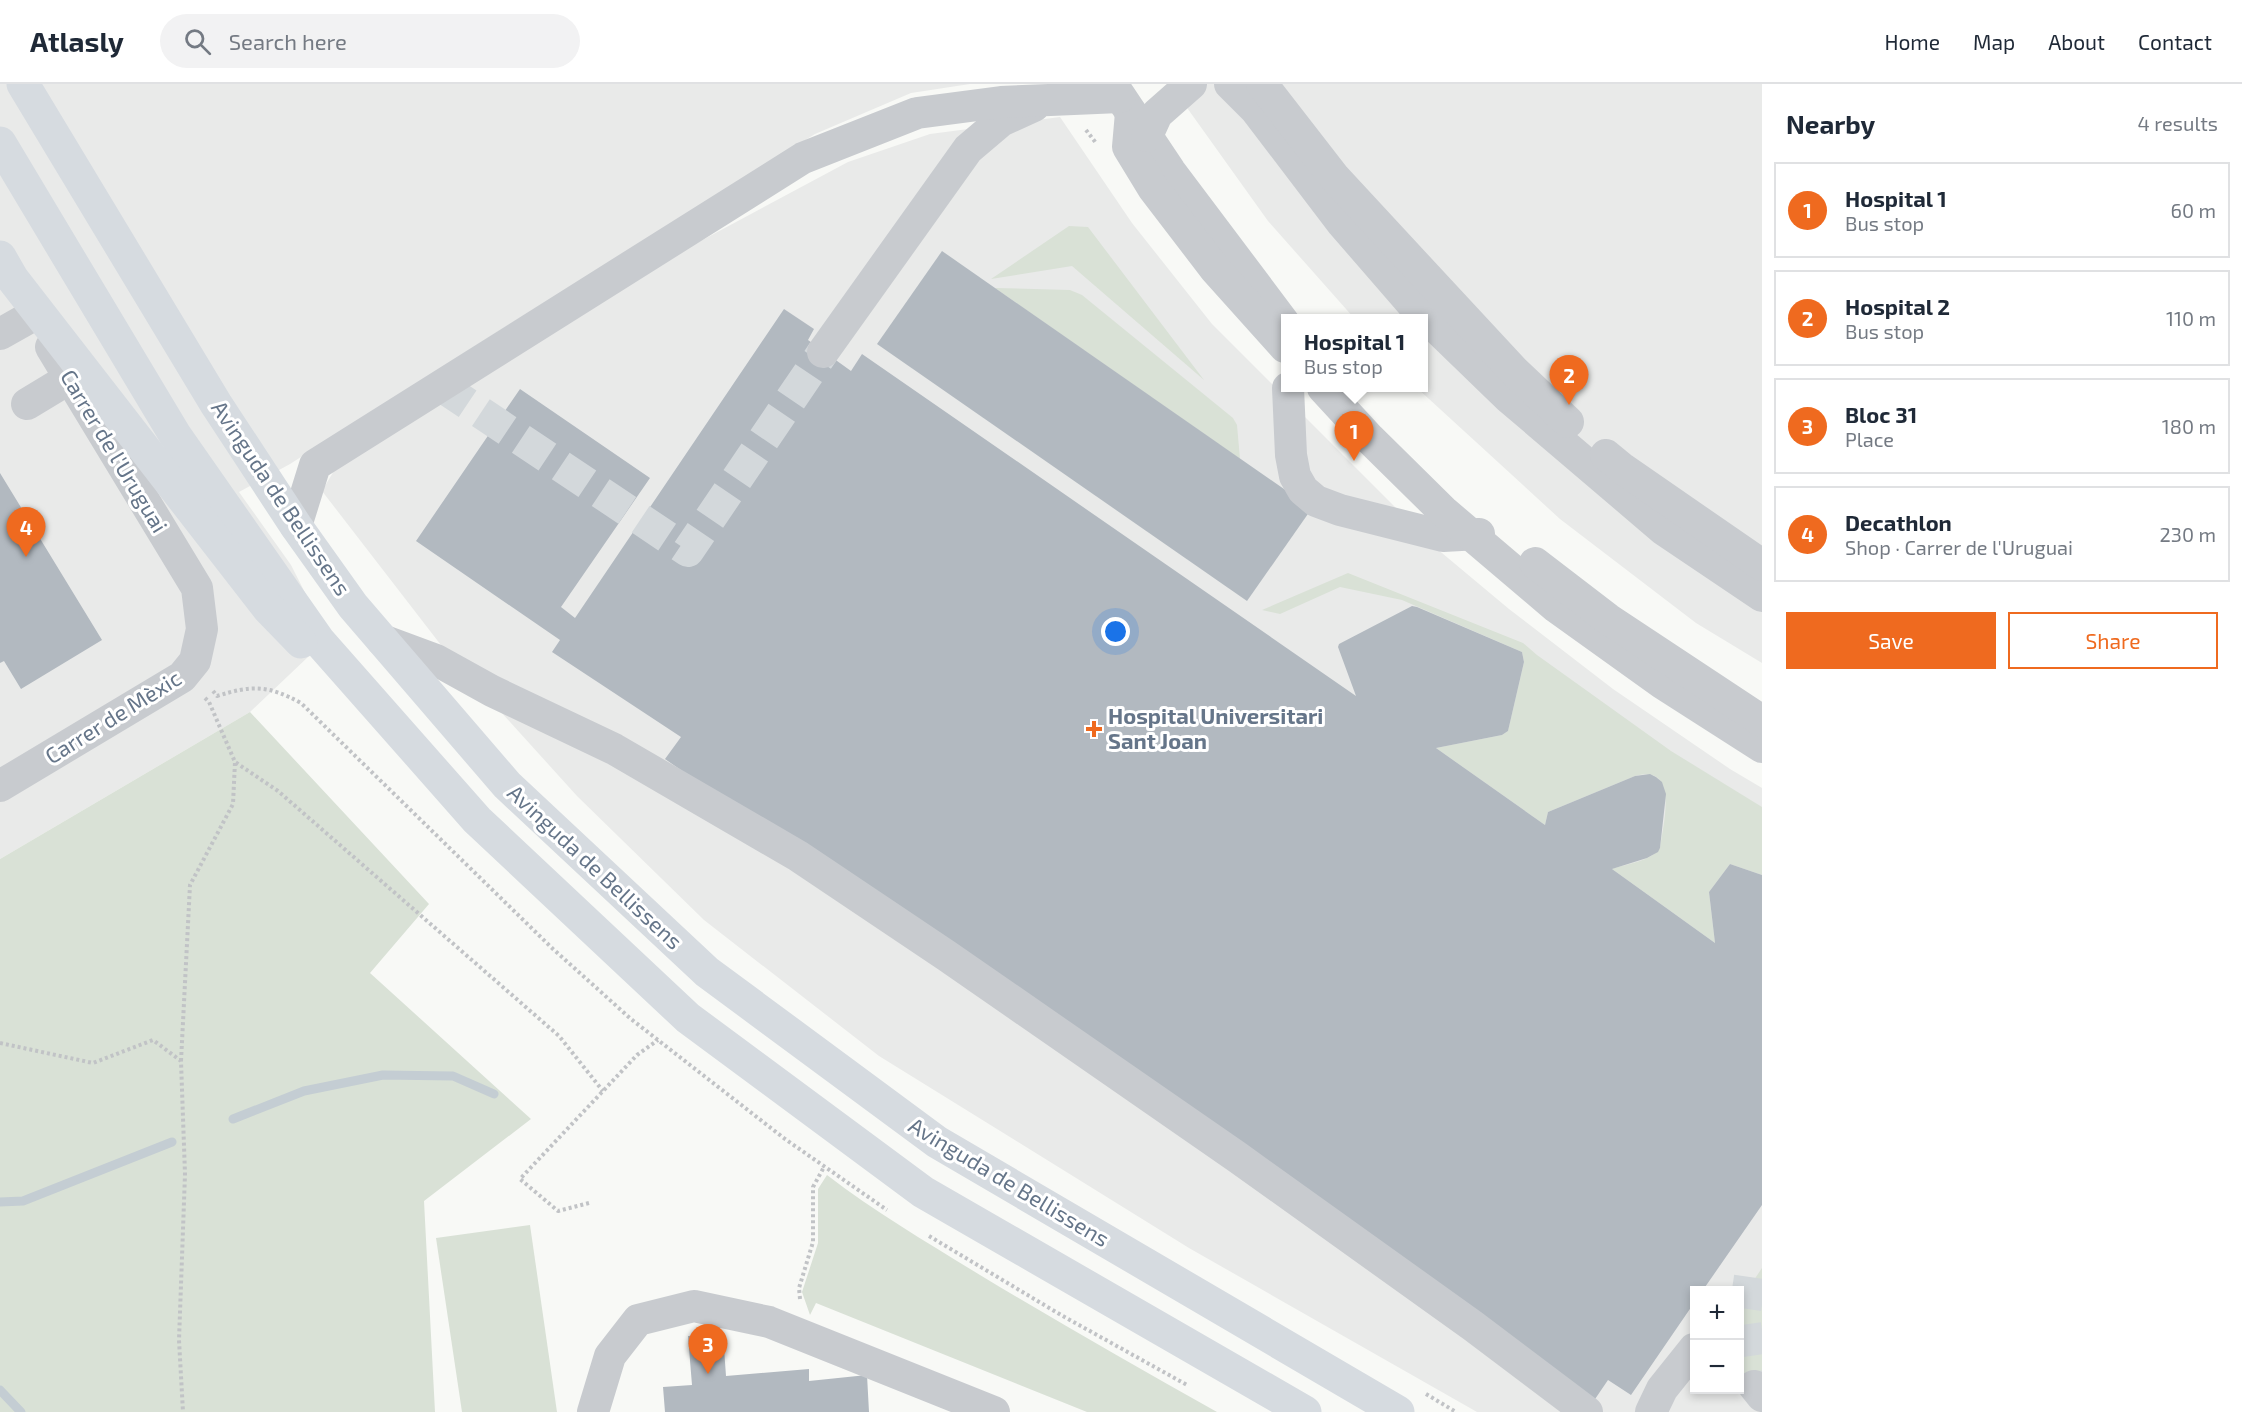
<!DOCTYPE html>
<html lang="en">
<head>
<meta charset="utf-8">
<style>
	body { margin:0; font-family:"Exo 2",sans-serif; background:#f2f2f3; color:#1f2937 }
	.controls { position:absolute; right:18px; bottom:18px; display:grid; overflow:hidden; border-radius:0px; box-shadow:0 3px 9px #0003 }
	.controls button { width:54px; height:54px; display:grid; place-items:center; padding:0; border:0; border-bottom:2px solid #e0e1e3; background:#fff; color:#1f2937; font:30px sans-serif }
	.you { position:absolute; left:1116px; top:548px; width:21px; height:21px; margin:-15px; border:4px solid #fff; border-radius:50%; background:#1a73e8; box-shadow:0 0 0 9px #1a73e833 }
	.badge { display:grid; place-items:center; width:39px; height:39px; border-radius:50%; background:#ef6a1f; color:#fff; font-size:20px; font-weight:700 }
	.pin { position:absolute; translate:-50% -50px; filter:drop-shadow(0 2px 3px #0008) }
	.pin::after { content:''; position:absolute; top:32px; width:21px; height:18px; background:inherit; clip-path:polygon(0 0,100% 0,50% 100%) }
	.popup { position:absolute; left:1281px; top:230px; width:147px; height:78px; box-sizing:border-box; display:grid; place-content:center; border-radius:0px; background:#fff; filter:drop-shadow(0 2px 4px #0005); font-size:20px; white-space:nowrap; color:#747a83 }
	.popup b { font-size:22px; color:#1f2937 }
	.popup::after { content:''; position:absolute; left:50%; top:100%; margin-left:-12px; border:12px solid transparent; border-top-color:#fff }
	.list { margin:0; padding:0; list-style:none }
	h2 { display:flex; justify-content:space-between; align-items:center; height:78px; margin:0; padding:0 24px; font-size:26px }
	h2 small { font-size:20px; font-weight:400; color:#747a83 }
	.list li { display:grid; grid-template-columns:39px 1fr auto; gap:18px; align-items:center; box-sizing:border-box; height:96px; margin:0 12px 12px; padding:0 12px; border:2px solid #e0e1e3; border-radius:0px }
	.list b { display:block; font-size:22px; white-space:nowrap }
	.list p { margin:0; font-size:20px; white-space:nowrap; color:#747a83 }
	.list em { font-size:20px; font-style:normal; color:#747a83 }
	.actions { display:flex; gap:12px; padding:18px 24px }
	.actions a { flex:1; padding:14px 0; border:2px solid #ef6a1f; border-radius:0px; text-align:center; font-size:21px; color:#ef6a1f }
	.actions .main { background:#ef6a1f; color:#fff }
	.icon { flex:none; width:33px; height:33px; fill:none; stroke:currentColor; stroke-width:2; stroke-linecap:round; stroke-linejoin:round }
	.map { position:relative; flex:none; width:1762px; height:1328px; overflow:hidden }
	header { display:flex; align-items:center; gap:36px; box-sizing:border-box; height:84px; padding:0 30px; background:#fff; border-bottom:2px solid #e0e1e3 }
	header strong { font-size:28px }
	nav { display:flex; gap:33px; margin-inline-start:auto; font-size:21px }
	.search { width:420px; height:54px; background:#f2f2f3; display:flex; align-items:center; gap:15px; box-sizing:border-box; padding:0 21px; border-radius:33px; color:#747a83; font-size:22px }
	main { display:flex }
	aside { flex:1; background:#fff }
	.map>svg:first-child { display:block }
</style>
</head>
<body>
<header>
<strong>Atlasly</strong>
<div class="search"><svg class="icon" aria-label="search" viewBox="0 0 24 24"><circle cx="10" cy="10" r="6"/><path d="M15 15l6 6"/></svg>Search here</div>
<nav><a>Home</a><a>Map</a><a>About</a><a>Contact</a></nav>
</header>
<main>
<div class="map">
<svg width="1762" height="1328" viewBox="0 0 1762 1328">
	<rect width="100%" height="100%" fill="#f8f9f6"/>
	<g fill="#e9eae9" fill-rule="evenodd">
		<polygon points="0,0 970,0 911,9 815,50 497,248 290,380 239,408 291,481 328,554 250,628 0,775"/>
		<polygon points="1170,0 1762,0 1762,579 1696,539 1560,435 1417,304 1423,304 1423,234 1354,234 1268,137"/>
		<path d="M 1060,33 L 1132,139 L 1212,240 L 1436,464 L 1509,525 L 1613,605 L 1730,685 L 1762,704 L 1762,1328 L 1477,1328 L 1189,1164 L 879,972 L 704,836 L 577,712 L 444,565 L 322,407 L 338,380 L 695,160 L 848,78 L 930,50 ZM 1694,1206 L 1740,1206 L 1740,1306 L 1694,1306 Z"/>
	</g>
	<g fill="#d9e1d6">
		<polygon points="1069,142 1088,143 1204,296 1072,182 991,195"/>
		<polygon points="995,204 1070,206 1082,211 1233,334 1237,341 1240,375"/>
		<path d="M 1348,489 L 1523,559 L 1537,571 L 1671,667 L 1762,723 L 1762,791 L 1730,780 L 1709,808 L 1715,859 L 1612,785 C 1626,780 1652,777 1660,764 C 1663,741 1680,679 1635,692 L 1548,728 L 1545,741 L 1436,664 L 1502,651 L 1508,647 L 1524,578 L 1522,568 L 1402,516 L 1340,503 L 1280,530 L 1262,526 Z"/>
		<polygon points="250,628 429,820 370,889 531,1035 424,1117 435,1328 0,1328 0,775"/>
		<path d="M 827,1091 C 875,1128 928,1159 980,1191 C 1058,1238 1137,1283 1217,1328 L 1087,1328 L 816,1219 L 810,1231 L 802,1208 L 818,1159 L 818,1105 Z"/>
		<polygon points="530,1141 557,1328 462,1328 436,1154"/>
		<polygon points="1762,1184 1762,1316 1728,1306 1740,1306 1740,1217"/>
	</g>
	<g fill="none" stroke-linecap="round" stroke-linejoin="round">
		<g stroke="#c4cdd3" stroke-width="9">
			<polyline points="233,1035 304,1007 383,991 453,992 494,1010"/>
			<polyline points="0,1118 23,1117 172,1058"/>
			<polyline points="0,1306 21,1328"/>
		</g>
	</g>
	<g fill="#b2b9c0">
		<polygon points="942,167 1294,412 1310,427 1247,517 877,260"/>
		<polygon points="784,225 814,245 808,256 851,287 862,270 1356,612 1338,563 1339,560 1412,522 1417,523 1522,568 1524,578 1508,647 1502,651 1436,664 1545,741 1548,728 1635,692 1650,690 1656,693 1662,698 1666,710 1660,764 1658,768 1647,774 1612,785 1715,859 1709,808 1730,780 1762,791 1762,1121 1703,1206 1694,1206 1694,1219 1631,1311 1608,1296 1591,1321 665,675 681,653 552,568 560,556 416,457 520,305 650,394 561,523 575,534"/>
		<polygon points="0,389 102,556 21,605 4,577 0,579"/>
		<polygon points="723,1250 726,1292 809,1285 809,1297 867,1291 869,1328 665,1328 663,1303 692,1301 688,1252"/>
	</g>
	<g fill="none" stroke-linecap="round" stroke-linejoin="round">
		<g stroke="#d3d8db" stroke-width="32" stroke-dasharray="32 16" stroke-linecap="butt">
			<polyline points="441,302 688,467 823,268"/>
			<polyline points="1750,1193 1744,1233 1754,1302"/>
		</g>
		<g stroke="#c1c3c6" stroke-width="4" stroke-dasharray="3 3" stroke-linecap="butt">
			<polyline points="1086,46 1096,59"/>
			<path d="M 213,607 L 217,612 C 252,601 268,601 301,619 L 553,865 L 631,935 L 785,1055 L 887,1126"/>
			<polyline points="205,614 209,618 235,678 278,707 559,952 603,1007"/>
			<polyline points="0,959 93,979 153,956 181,977 185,1090 179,1256 183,1328"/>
			<polyline points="181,977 190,801 233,720 235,678"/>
			<polyline points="589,1119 558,1127 520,1095 637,971 658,956"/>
			<polyline points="929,1152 1061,1231 1187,1301"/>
			<polyline points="800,1215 799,1204 813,1158 813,1103 824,1083"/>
			<polyline points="1426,1310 1456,1328"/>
		</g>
		<g stroke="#c8cbcf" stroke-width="32">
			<polyline points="1112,0 1170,87 1285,240"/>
			<polyline points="1230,0 1256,26 1342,139 1414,222 1508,313 1664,446 1762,512"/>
			<polyline points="1262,0 1335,94 1514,287 1568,338"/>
			<polyline points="1131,29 1128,63 1153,104 1215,185 1285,263"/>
			<polyline points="1147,52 1157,30 1191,0"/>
			<polyline points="0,250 32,232"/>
			<polyline points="823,268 968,65 1001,37 1034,22"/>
			<polyline points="1288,304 1291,371 1295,392 1303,406 1316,417 1340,426 1443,452 1479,450"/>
			<polyline points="1323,304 1370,355 1443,427 1556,523 1662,599 1762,663"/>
			<polyline points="27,320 70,294"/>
			<polyline points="1606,371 1623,385 1762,481"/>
			<polyline points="296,442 315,381 803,74 917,29 1001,18 1120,13"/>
			<polyline points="1535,479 1608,535 1762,637"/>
			<polyline points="382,556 436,576 492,607 614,665 798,772 947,872 1237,1073 1473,1242 1587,1328"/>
			<polyline points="0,702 182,593 195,577 202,545 197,504 51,263"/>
			<polyline points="1754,1302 1762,1312"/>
			<polyline points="593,1328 610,1272 638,1236 694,1222 769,1238 994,1328"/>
			<polyline points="1651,1328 1662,1305 1694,1265"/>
		</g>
		<g stroke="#d6dbe0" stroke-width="33">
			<polyline points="23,0 216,320 296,442 353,522 507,701 707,888 937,1058 1398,1328"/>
			<polyline points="0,59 175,351 319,557 477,736 688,934 923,1108 1305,1328"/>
			<polyline points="0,173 12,194 268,524 301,558"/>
		</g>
	</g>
	<path fill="#ef6a1f" stroke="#fff" stroke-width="2" d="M1091 636h6v6h6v6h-6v6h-6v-6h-6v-6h6z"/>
	<g text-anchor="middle" stroke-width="6" stroke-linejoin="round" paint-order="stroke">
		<g font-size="22" fill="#657589" stroke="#fff">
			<text transform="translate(114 367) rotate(59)" y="8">Carrer de l'Uruguai</text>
			<text transform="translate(281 414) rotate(56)" y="8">Avinguda de Bellissens</text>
			<text transform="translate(113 633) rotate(-32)" y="8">Carrer de Mèxic</text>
			<text transform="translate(595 783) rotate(43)" y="8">Avinguda de Bellissens</text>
			<text transform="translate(1009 1098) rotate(31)" y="8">Avinguda de Bellissens</text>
		</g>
		<g font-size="22" font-weight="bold" fill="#657589" stroke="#fff" text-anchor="start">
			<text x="1108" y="640">Hospital Universitari<tspan x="1108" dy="25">Sant Joan</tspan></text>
		</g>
	</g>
</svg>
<div class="controls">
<button>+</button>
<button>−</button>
</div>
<div class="you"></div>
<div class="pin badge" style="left:1354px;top:377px">1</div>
<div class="popup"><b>Hospital 1</b>Bus stop</div>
<div class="pin badge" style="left:1569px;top:321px">2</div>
<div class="pin badge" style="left:708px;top:1290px">3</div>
<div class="pin badge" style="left:26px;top:473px">4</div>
</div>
<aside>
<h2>Nearby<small>4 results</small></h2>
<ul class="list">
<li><span class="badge">1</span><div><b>Hospital 1</b><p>Bus stop</p></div><em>60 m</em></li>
<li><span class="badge">2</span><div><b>Hospital 2</b><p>Bus stop</p></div><em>110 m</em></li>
<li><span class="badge">3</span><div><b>Bloc 31</b><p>Place</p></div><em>180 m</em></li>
<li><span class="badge">4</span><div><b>Decathlon</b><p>Shop · Carrer de l'Uruguai</p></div><em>230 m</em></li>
</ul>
<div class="actions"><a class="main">Save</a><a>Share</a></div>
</aside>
</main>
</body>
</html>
